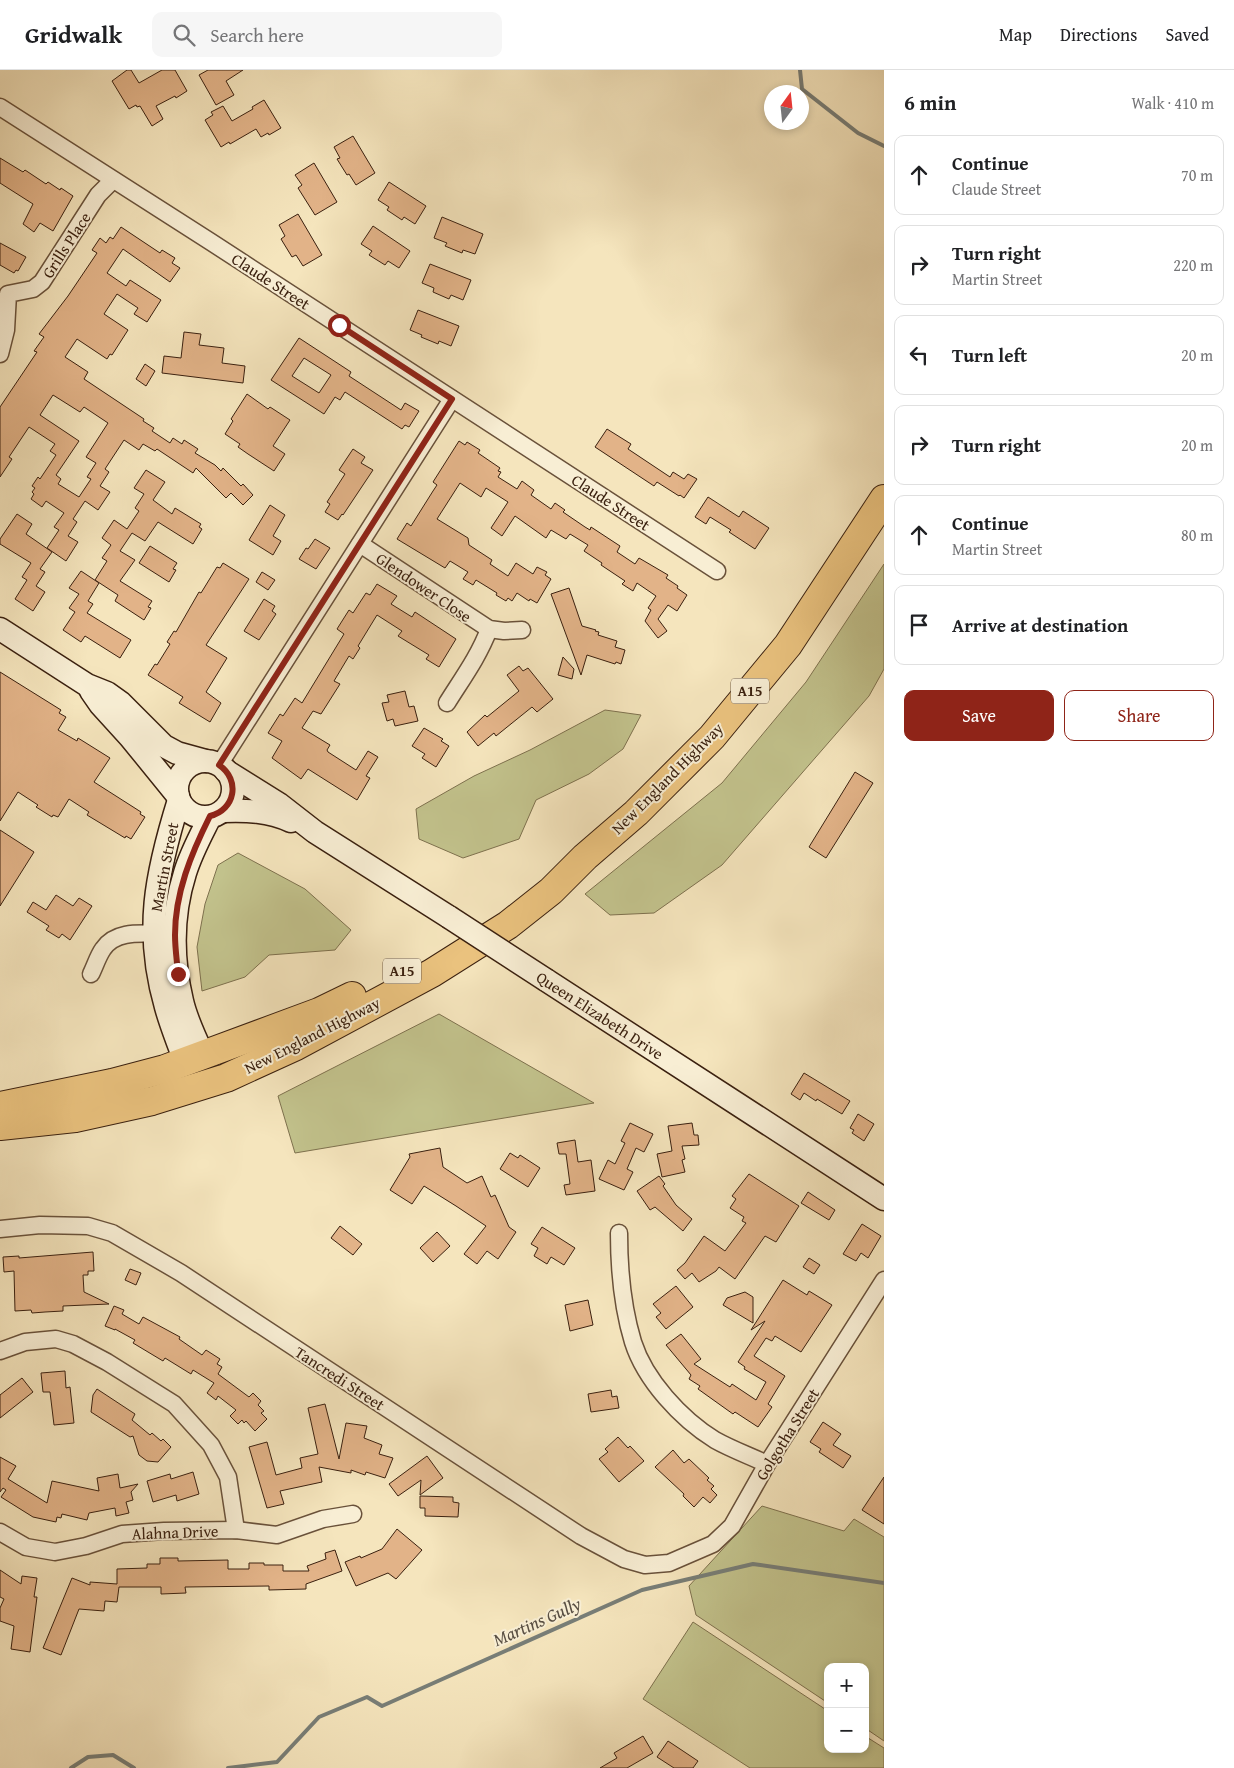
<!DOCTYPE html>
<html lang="en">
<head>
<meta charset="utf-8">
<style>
	body { margin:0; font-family:"Gentium Book Plus",serif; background:#f6f6f6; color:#202124 }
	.controls { position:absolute; right:15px; bottom:15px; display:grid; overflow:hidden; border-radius:10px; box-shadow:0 2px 8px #0003 }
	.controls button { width:45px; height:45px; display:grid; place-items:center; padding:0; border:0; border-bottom:1px solid #e0e0e0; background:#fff; color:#202124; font:25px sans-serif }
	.compass { position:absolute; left:764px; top:15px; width:45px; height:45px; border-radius:50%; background:#fff; box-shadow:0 2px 8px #0003; rotate:15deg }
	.stop { position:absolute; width:15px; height:15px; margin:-11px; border:4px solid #8f2418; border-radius:50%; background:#fff }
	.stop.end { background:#8f2418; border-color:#fff; box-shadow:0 1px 5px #0008 }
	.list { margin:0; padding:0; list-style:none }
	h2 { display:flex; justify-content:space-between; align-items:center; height:65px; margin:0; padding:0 20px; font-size:21px }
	h2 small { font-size:16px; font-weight:400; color:#757577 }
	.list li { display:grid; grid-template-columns:32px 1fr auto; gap:15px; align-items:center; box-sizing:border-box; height:80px; margin:0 10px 10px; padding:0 10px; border:1px solid #e0e0e0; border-radius:10px }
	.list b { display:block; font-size:19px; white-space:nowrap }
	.list p { margin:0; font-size:16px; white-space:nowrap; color:#757577 }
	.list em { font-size:16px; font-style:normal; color:#757577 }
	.actions { display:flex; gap:10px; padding:15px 20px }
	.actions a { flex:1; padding:11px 0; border:1px solid #8f2418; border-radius:10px; text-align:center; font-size:18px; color:#8f2418 }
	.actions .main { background:#8f2418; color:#fff }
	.icon { flex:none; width:28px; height:28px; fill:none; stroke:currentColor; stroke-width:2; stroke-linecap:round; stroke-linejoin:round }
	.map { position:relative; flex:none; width:884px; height:1698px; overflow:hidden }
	header { display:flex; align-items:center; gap:30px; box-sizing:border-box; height:70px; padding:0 25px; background:#fff; border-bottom:1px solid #e0e0e0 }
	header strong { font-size:24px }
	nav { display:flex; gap:28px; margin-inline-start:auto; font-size:18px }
	.search { width:350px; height:45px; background:#f6f6f6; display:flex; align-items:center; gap:12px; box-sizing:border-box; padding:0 18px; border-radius:10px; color:#757577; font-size:19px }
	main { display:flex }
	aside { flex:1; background:#fff }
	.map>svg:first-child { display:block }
</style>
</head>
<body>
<header>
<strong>Gridwalk</strong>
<div class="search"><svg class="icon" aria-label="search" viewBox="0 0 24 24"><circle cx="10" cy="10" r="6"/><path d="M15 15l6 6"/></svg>Search here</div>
<nav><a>Map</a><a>Directions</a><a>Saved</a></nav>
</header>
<main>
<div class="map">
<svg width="884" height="1698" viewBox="0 0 884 1698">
	<rect width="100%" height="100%" fill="#f5e5bd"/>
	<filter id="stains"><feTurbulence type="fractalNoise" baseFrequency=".004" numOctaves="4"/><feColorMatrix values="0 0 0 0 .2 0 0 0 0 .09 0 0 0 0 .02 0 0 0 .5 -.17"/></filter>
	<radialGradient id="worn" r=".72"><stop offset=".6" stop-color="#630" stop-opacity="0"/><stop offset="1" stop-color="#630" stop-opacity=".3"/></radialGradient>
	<g fill="#c2c28c" stroke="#7e714e">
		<polygon points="884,494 884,599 869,626 722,795 654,843 610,845 585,824 722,713 806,612"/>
		<polygon points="605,640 641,645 623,679 589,704 536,730 519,769 463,788 419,769 416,739 474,706 530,680"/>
		<polygon points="238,783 305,819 351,860 335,880 269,885 245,907 202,921 197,877 205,834 218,795"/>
		<polygon points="439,944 594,1033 295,1083 278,1026"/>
		<polygon points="762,1436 844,1461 854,1449 884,1467 884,1671 865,1658 865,1597 828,1597 828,1633 696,1545 689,1516"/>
		<polygon points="693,1552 828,1641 828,1679 865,1679 865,1666 884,1678 884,1698 750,1698 643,1629"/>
	</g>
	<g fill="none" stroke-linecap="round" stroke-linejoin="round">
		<g stroke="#787e77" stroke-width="4">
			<polyline points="800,0 802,19 858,63 884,76"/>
			<polyline points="71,1698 88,1687 113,1685 134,1698"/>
			<polyline points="228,1698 277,1692 319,1647 367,1627 382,1636 642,1520 753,1494 884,1513"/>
		</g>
	</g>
	<g fill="#e2b388" stroke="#3a200f" fill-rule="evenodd">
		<polygon points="127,0 131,0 139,13 162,0 175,0 187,21 176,28 175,26 156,36 163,49 152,56 140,36 137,37 136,35 129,39 112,11"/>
		<polygon points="208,0 243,0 226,11 234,25 216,35 199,5"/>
		<polygon points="264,30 281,58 269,65 268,63 261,67 256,59 230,74 229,72 221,77 205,50 213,45 211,42 223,36 232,51 253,39 252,37"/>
		<polygon points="353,66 375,103 356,115 349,104 347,105 337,89 340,88 334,77"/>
		<polygon points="0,88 23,102 25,100 46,114 48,112 60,120 61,118 73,126 53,161 40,153 34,162 23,154 33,134 0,113"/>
		<polygon points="314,93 337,132 315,145 298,118 302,115 295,105"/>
		<polygon points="389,112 426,136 415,154 404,147 402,150 387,140 389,137 378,130"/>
		<polygon points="298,144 322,185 303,196 296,185 292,187 281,169 285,166 279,155"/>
		<polygon points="442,147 483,164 475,184 463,180 462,183 445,176 447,173 434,168"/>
		<polygon points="373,156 410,181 399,198 388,191 385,195 369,185 372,181 361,174"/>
		<path d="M 121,157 L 160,183 L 162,180 L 175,188 L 172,193 L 180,198 L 170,212 L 123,179 L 107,203 L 126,216 L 130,210 L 161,230 L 147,252 L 134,244 L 138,238 L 117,224 L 104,244 L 128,260 L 112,285 L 110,284 L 107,289 L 77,269 L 65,287 L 88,302 L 84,309 L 144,349 L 143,351 L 154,358 L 152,361 L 170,373 L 173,368 L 182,374 L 184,370 L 198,379 L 195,383 L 215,395 L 221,401 L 223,398 L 241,416 L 243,414 L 253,425 L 243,435 L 231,423 L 226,428 L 196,398 L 193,403 L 157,379 L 155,381 L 143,374 L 139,380 L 124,370 L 105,399 L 109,402 L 100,416 L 110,422 L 98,440 L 85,431 L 73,449 L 77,452 L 68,466 L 78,472 L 66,491 L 47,478 L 59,460 L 54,457 L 64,443 L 46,431 L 42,437 L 31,429 L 34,424 L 32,422 L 35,418 L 32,416 L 38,407 L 40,409 L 56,385 L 50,381 L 55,374 L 29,357 L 9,387 L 12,389 L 0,407 L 0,337 L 37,282 L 34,281 L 44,267 L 39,264 L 68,226 L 97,183 L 92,180 L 100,168 L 106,173 L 110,167 L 113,169 ZM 53,325 L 80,342 L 84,337 L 108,353 L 86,387 L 96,393 L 87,407 L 91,409 L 79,427 L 58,414 L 61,409 L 56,405 L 79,371 L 40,345 Z"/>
		<polygon points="0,173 26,187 18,201 16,200 14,203 0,195"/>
		<polygon points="430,194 471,210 463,230 451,225 449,229 433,222 434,218 422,213"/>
		<polygon points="418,240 459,256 451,276 439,271 438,274 421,267 422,265 410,260"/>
		<polygon points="184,262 201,264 199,275 224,278 222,293 245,296 243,313 162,303 164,286 181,288"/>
		<path d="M 299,268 L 351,302 L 349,306 L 401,340 L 405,333 L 419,341 L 409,357 L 405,355 L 402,359 L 345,322 L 340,330 L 335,327 L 324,344 L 271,310 ZM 304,288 L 331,305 L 319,323 L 292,306 Z"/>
		<polygon points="145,294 155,301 146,316 136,309"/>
		<polygon points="247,324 268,339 270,337 290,350 273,376 285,384 274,401 248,384 238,377 240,374 225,364 233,351 231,349"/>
		<polygon points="607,359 631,374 628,379 670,407 673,402 684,409 688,404 697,409 684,428 680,425 679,426 657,412 654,416 595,377"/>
		<polygon points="459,371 465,375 467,372 480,380 478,383 500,398 498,401 501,402 498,407 517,419 522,411 534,420 531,425 551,439 555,433 565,440 563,442 585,457 590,460 591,457 620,476 617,482 635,494 639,488 668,505 666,508 678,516 677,518 687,525 677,541 668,535 658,549 667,561 658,568 645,551 651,540 648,538 656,526 637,513 633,521 622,514 625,511 601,495 602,493 584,481 588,475 570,464 566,469 551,460 546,468 515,446 502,466 491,458 508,432 486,418 481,427 460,413 437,449 468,468 469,475 492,490 490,494 508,506 516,493 533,504 537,497 547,502 545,505 551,509 537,533 530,529 529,531 517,523 512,531 508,528 506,531 496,525 497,523 476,510 473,515 463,509 468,502 450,491 445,498 397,469 407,453 411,456 433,421 437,415 433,412"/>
		<polygon points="353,379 365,387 361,393 373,400 343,445 342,444 338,450 325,442 330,434 327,432 345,404 339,400"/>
		<polygon points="146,400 165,412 153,430 172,444 175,438 201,454 199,457 202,459 193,474 158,452 145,471 132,463 120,481 135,490 120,511 152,531 148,537 151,538 144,550 115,531 118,525 95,510 107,491 102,488 111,475 102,468 114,450 127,459 139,441 135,438 144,424 134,418"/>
		<polygon points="708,427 739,447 743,441 769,458 755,479 729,462 731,460 710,447 706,454 695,447"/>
		<polygon points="270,435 285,445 273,466 281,471 273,485 249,470"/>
		<polygon points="17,444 32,454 26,464 52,482 40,499 45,502 36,516 45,522 33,541 15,529 27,510 22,507 31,493 0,474 0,469"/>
		<polygon points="315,469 330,478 316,499 299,489 306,478 308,479"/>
		<polygon points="150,476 177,493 173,499 176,500 169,512 139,493"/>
		<polygon points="223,493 249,509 206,575 227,588 206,622 221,633 210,652 179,633 183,627 148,605 155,594 157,595 170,574 167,572 174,561 176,562 199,522 201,523 217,497 220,498"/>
		<polygon points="81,501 99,513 88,531 93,534 87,543 131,570 120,588 85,566 81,572 63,560 75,542 69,538 79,524 69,518"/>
		<polygon points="262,502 275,510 268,520 256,512"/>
		<polygon points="377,514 397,526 391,534 412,547 415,542 456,569 439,597 426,589 429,585 398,566 402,561 377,545 358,576 360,578 353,589 349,586 334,611 340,614 321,644 313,641 302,658 330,675 327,680 328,682 356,700 368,681 378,687 366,706 370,708 357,730 308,699 301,709 272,688 282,671 268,663 280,644 283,646 295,628 302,633 344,564 337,559 349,540 353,543 366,523 370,525"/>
		<polygon points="569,518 582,556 596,560 595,561 599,562 598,565 617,571 615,577 625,580 621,594 616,592 615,594 587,585 581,605 551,524"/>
		<polygon points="264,529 275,536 272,541 276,544 259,570 244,561"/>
		<polygon points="563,587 574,599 572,609 558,605"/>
		<polygon points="519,596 523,601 528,598 553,629 537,642 532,637 496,666 494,663 478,676 467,662 485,645 487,647 519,621 507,605"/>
		<polygon points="0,602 61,640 59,643 66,647 58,660 77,671 78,668 110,688 94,712 141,742 140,744 145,747 131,769 126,766 125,768 87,745 89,742 69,729 58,747 53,745 52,747 36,737 38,735 18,722 0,751"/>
		<polygon points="405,621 409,637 414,636 418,651 395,656 393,649 387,651 382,633 389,632 387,625"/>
		<polygon points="424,658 443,669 441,671 449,676 436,697 422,688 425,684 412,676"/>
		<polygon points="855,702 873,713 826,788 809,777"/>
		<polygon points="0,760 34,782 0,836"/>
		<polygon points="56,825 73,836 79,828 92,836 70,870 62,864 59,868 46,860 49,856 27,842 33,832 46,840"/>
		<polygon points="804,1003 850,1031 842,1044 817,1029 816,1031 804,1023 800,1030 791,1024"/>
		<polygon points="858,1044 874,1054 864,1071 852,1063 854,1060 850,1058"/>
		<polygon points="630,1053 653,1064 644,1082 636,1078 627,1099 633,1102 624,1120 599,1109 608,1090 615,1094 625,1073 621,1071"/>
		<polygon points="692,1053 694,1065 698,1065 699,1075 682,1076 685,1089 682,1090 685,1102 662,1107 657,1084 672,1081 668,1056"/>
		<polygon points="575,1070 578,1092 591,1090 595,1121 566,1125 564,1115 570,1114 566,1084 559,1084 557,1073"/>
		<polygon points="440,1078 443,1097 467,1113 482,1106 491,1127 495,1125 509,1157 516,1162 498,1189 487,1181 477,1194 464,1184 486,1156 456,1136 424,1116 412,1134 390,1120 410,1087 409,1084"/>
		<polygon points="510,1083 518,1088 520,1085 540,1098 528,1117 500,1099"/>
		<polygon points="749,1104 799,1136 776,1172 765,1166 735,1209 719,1197 716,1201 699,1212 692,1203 685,1209 677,1200 685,1193 704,1166 725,1181 746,1153 742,1151 744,1147 730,1138 736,1129 732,1126"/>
		<polygon points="659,1106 665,1114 663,1116 676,1135 692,1149 683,1161 655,1137 650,1140 637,1121"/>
		<polygon points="808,1122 835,1140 829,1150 801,1133"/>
		<polygon points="862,1154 881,1166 868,1188 861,1183 856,1191 843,1184"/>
		<polygon points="340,1156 362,1174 353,1185 331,1168"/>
		<polygon points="542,1157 575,1178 564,1195 551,1187 547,1194 534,1186 538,1178 531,1174"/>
		<polygon points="437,1162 450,1176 433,1192 420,1178"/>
		<polygon points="93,1182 94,1201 88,1201 88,1205 83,1205 84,1222 109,1234 63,1236 63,1241 45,1242 32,1243 31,1240 15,1241 14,1201 4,1202 3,1187 19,1186 19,1188"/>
		<polygon points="809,1188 820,1195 814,1204 803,1197"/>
		<polygon points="130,1199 141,1203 136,1215 125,1210"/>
		<polygon points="783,1210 807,1225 809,1221 832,1235 801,1282 775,1266 772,1271 766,1268 754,1286 785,1306 768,1334 772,1337 758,1357 735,1342 733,1344 698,1319 700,1316 689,1309 691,1305 666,1275 681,1264 701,1289 694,1294 730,1317 732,1314 756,1330 766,1312 744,1299 745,1297 738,1292 765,1251 751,1260"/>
		<polygon points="676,1216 693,1237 666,1259 656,1247 661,1243 653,1234"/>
		<polygon points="745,1222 753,1227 753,1253 723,1235 727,1228"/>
		<polygon points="588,1230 593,1255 570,1261 565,1235"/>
		<polygon points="114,1236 124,1240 122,1244 139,1254 143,1247 180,1267 179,1269 202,1285 206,1280 220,1289 217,1294 222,1297 218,1304 249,1327 253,1323 261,1331 258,1335 264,1341 261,1343 267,1349 255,1361 246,1351 244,1353 242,1350 238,1354 230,1346 236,1340 218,1326 216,1330 207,1323 214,1313 193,1300 191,1304 165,1288 163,1291 133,1273 135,1270 115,1259 115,1260 105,1256"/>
		<polygon points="65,1301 66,1318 70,1317 74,1353 54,1355 50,1322 43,1322 41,1303"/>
		<polygon points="22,1308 33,1322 0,1348 0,1325"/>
		<polygon points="97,1319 135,1344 132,1350 150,1365 152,1363 161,1371 163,1369 171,1377 158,1392 147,1391 139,1385 133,1366 130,1367 91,1342 93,1325"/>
		<polygon points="611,1320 612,1327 617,1326 619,1338 591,1342 588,1324"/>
		<polygon points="325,1334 339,1389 346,1353 367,1356 364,1368 382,1375 379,1384 393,1388 385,1408 366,1402 365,1405 351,1400 351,1403 319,1397 322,1412 280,1421 284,1434 267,1438 249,1377 267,1372 276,1405 302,1398 300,1388 318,1384 308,1338"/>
		<polygon points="823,1352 841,1364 833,1375 851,1386 843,1398 819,1382 821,1379 810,1372"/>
		<polygon points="618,1367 628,1378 630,1376 644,1391 619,1412 599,1389 608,1382 605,1379"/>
		<polygon points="673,1380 684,1393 689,1389 709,1408 707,1410 714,1416 711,1419 717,1425 710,1433 703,1427 694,1437 683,1426 684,1424 655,1397"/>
		<polygon points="427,1386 443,1408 420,1425 421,1410 398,1426 389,1414"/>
		<polygon points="0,1387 16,1396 8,1409 47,1433 52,1411 99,1421 97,1408 118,1404 120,1418 138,1414 131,1422 133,1430 126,1432 129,1443 116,1446 115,1438 89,1443 87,1450 62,1444 61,1448 57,1447 56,1452 33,1447 1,1427 6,1420 3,1418 0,1422"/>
		<polygon points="193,1402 199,1424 177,1431 176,1425 153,1432 147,1411 170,1404 171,1409"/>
		<polygon points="884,1407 884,1454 862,1440"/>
		<polygon points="420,1426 453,1427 453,1432 459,1433 458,1447 425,1446 425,1438 420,1438"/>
		<polygon points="397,1459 422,1480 396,1509 388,1503 356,1516 345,1492 360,1486 361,1488 382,1479"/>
		<polygon points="335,1480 342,1501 306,1514 306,1519 269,1520 269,1516 185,1517 186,1523 161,1524 161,1517 119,1517 117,1532 105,1531 104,1541 79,1539 61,1585 43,1578 72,1508 90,1515 90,1512 117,1514 117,1499 147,1498 147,1494 160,1494 160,1488 178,1488 178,1491 228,1490 228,1499 249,1499 249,1493 264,1493 264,1495 283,1495 283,1501 309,1501 307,1496 326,1489 325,1483"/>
		<polygon points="0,1500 21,1514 22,1506 37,1508 34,1527 37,1527 30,1582 11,1579 14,1556 0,1551 0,1538 4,1529 0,1527"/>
		<polygon points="643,1666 653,1683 627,1698 600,1698 617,1688 614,1683"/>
		<polygon points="668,1671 698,1691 693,1698 674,1698 657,1687"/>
	</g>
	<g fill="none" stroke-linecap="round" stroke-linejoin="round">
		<defs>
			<g id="street">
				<polyline points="0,37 211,172 717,501"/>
				<polyline points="0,284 6,260 8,224 33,219 42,212 98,125 113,110"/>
				<polyline points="360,474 489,559 504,561 522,560"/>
				<path d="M 447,633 C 462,609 479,586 489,559"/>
				<polyline points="219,695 452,329"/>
				<path d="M 91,904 C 95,896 98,886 103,879 C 116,859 144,864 165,864"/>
				<polyline points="0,1159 40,1155 88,1156 112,1163 181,1203 581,1466 624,1489 645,1495 669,1493 713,1474 732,1456 767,1394 884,1210"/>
				<path d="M 619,1163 C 619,1197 623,1239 633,1272 C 645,1310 681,1349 715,1370 C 731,1379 750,1386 767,1394"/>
				<polyline points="0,1281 25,1272 56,1269 73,1274 107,1292 174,1334 211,1375 228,1407 236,1460"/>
				<polyline points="0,1462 26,1477 55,1482 86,1476 122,1464 164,1461 236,1460 277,1465 323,1449 353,1444"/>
			</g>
			<g id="secondary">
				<polyline points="0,559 87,615 107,623 121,633 164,676 177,683 206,691"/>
				<polyline points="91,621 100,634 130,667 178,726"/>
				<circle cx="205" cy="719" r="28"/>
				<polyline points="226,701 279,734 315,762 449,847"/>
				<path d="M 179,730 C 156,804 144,861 166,937 C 171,955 178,973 185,991"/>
				<path d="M 223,741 C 247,740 269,741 291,751"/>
				<polyline points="546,910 884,1129"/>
				<path d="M 203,985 C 195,968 186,949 182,931 C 172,889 172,844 185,803 C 191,783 201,765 210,747"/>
			</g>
			<g id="highway">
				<polyline points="0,1036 112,1013 165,999 319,942 352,926"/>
				<polyline points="0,1056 75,1048 152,1031 226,1008 296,976 432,903 508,855 551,821 585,787 636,743 712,667 788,575 884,429"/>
			</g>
		</defs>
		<use href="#street" stroke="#69513a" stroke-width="19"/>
		<use href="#secondary" stroke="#3a200f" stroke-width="25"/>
		<use href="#highway" stroke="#3a200f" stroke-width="30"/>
		<use href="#street" stroke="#f8eed4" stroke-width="16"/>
		<use href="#secondary" stroke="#f8eed4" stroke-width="22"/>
		<use href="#highway" stroke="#eac27e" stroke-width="28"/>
		<defs>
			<polyline id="secondary-bridge" points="449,847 546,910"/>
		</defs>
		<use href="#secondary-bridge" stroke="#3a200f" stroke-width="25" stroke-linecap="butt"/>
		<use href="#secondary-bridge" stroke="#f8eed4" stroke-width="22"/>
	</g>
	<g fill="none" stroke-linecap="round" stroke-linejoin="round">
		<path stroke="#8f2418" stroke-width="6" d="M 178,904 C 177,891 175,878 175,865 C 175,823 191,784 210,746 C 235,740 241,710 219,695 L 452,329 L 339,255"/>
	</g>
	<g text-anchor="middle" stroke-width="4" stroke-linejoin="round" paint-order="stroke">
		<g fill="#f8eed4" stroke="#735e4a" stroke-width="1">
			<rect x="731" y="608.5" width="38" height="25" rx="4"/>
			<rect x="383" y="888.5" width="38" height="25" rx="4"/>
		</g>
		<g font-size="15" font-weight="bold" fill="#3a200f">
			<text x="750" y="626">A15</text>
			<text x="402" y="906">A15</text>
		</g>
		<g font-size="16" fill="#3a200f" stroke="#f8eed4">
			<text transform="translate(66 175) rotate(-57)" y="6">Grills Place</text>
			<text transform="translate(271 211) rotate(33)" y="6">Claude Street</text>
			<text transform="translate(611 432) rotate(33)" y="6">Claude Street</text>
			<text transform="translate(424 517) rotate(34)" y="6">Glendower Close</text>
			<text transform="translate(667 708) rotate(-45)" y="6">New England Highway</text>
			<text transform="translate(164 797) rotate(-79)" y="6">Martin Street</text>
			<text transform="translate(600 945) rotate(33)" y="6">Queen Elizabeth Drive</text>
			<text transform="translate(312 965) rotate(-27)" y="6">New England Highway</text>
			<text transform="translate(340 1308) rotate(33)" y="6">Tancredi Street</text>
			<text transform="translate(787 1364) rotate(-58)" y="6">Golgotha Street</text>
			<text transform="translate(175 1462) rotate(-2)" y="6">Alahna Drive</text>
		</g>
		<g font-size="18" font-style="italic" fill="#594f43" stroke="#f8eed4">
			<text transform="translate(537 1552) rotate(-24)" y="6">Martins Gully</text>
		</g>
	</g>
	<rect width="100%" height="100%" filter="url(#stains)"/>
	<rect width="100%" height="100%" fill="url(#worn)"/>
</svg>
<div class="controls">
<button>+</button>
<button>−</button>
</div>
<svg class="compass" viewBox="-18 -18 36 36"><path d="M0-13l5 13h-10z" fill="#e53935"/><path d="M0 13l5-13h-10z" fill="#757577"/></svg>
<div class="stop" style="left:339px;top:255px"></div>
<div class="stop end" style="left:178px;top:904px"></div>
</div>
<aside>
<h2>6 min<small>Walk · 410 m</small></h2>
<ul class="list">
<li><svg class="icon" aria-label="ahead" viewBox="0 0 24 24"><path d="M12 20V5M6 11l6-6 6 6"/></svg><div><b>Continue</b><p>Claude Street</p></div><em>70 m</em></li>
<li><svg class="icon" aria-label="right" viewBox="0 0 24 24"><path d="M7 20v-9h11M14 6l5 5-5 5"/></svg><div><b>Turn right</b><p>Martin Street</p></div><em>220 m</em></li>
<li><svg class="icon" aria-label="left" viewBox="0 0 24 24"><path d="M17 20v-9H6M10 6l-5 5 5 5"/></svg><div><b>Turn left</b></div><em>20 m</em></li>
<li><svg class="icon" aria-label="right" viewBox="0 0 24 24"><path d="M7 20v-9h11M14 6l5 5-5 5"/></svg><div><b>Turn right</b></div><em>20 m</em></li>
<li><svg class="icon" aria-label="ahead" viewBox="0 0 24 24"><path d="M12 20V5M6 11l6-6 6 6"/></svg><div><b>Continue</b><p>Martin Street</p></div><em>80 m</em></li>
<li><svg class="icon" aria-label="arrive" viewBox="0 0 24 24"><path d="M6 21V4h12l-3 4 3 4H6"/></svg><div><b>Arrive at destination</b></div></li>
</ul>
<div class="actions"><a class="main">Save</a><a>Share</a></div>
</aside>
</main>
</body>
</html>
